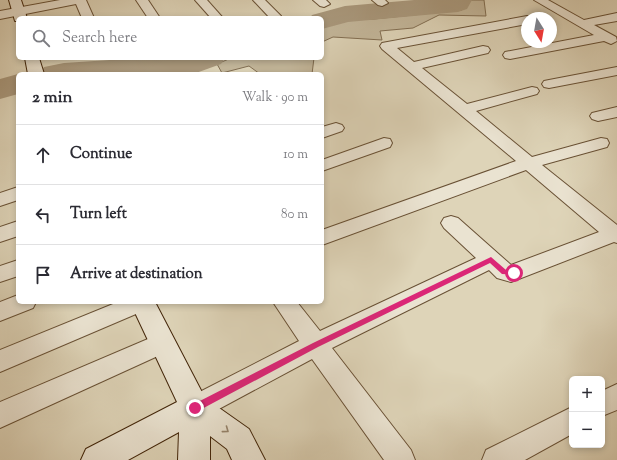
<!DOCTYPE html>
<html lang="en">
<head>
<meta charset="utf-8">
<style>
	body { margin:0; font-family:"Sorts Mill Goudy",serif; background:#f7f7f7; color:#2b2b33 }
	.controls { position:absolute; right:12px; bottom:12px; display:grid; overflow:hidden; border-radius:6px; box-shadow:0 2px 6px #0003 }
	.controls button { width:36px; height:36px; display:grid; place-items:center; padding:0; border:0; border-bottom:1px solid #e1e1e2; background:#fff; color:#2b2b33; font:20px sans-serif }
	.compass { position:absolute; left:521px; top:12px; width:36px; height:36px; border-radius:50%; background:#fff; box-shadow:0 2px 6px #0003; rotate:169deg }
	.stop { position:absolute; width:12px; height:12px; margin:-9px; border:3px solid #db2777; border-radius:50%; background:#fff }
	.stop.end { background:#db2777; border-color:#fff; box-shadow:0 1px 4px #0008 }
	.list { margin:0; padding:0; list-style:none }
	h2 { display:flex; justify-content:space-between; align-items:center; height:52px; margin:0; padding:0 16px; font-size:17px }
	h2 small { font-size:13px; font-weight:400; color:#7c7c81 }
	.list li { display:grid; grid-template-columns:26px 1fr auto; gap:12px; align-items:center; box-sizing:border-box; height:60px; padding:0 16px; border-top:1px solid #e1e1e2 }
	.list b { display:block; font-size:15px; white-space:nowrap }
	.list em { font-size:13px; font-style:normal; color:#7c7c81 }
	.icon { flex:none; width:22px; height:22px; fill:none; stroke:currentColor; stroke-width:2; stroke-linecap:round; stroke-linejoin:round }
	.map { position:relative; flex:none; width:617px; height:460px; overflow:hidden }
	.search { position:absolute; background:#fff; box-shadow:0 2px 6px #0003; left:16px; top:16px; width:308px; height:44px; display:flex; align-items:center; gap:10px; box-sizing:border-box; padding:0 14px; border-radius:6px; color:#7c7c81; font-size:15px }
	.panel { position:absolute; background:#fff; box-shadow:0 2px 6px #0003; left:16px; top:72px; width:308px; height:232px; border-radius:6px }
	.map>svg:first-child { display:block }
</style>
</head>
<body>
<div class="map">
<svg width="617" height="460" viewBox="0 0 617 460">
	<rect width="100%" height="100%" fill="#ded4b8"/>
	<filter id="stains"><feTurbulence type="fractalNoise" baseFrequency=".005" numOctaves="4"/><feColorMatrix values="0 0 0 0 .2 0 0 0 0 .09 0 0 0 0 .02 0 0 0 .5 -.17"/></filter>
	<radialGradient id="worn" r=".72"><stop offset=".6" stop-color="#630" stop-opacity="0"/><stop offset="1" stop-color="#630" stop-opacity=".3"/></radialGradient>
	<g fill="#c3b69a" stroke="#826e52">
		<polygon points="465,0 484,0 486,16 439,15 413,28 380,31 382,40 333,37 322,42 322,25 341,20 374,19 462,10"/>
		<polygon points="231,58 314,58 312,74 260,74 249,66 222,73 217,64"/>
	</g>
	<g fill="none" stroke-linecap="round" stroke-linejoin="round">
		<g fill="#a9987c" fill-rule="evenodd">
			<polygon points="414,0 472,0 467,9 458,12 348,22 322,29 322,18 310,18 312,15 345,6"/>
			<polygon points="140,58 225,58 221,64 196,73 39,74 44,67 64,63"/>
			<polygon points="18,74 18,94 0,99 0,79"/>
		</g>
		<defs>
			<g id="street">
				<polygon points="60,0 86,0 94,18 82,18 76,4 0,19 0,11"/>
				<polygon points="136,0 148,0 160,18 148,18"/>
				<polygon points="195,0 207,0 223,18 211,18"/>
				<polygon points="253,0 265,0 281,16 280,18 270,18"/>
				<polygon points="313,0 326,0 330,4 324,7 320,6"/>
				<polygon points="372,0 385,0 388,3 382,6 378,5"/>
				<polygon points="534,0 548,0 584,20 617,13 617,21 594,25 616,37 617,41 611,44 604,41 510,59 505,58 503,55 505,52 594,35"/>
				<polygon points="527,16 532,18 527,18 527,24 397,48 414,62 483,46 488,47 490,50 488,53 422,68 467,104 532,87 537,88 539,91 537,94 476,111 532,157 601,138 607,139 609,143 607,147 542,165 617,225 617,243 614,242 511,282 497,278 489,270 332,348 411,450 415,460 384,460 312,359 204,417 195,420 186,417 182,408 186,399 299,341 273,302 297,302 320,331 476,258 444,228 441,223 444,218 451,216 458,218 511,265 599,232 526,170 322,245 322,230 516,161 382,49 380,46 382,43"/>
				<polygon points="617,67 617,75 549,88 544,87 542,84 544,81 549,80"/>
				<polygon points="617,107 617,117 598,121 592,119 590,116 592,113"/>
				<polygon points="336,123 342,125 344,128 342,131 322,138 322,127"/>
				<polygon points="384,138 390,139 392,143 390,147 322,171 322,160"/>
				<polygon points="18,187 18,200 0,206 0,193"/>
				<polygon points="18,221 18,236 0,242 0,227"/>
				<polygon points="18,260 18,276 0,282 0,266"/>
				<polygon points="18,295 18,302 36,302 33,308 0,321 0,302"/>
				<polygon points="118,302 153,302 150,308 0,372 0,350"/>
				<polygon points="162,333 171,336 174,343 171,350 0,428 0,402"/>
				<polygon points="617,384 617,410 602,416 602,391"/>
				<polygon points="572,407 572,434 525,460 482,460 486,450"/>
			</g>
			<g id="secondary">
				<polygon points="9,0 21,0 27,18 18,18 18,21 15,21"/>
				<polygon points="25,58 39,58 44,74 28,74"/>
				<polygon points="130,302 155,302 205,398 249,429 265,460 232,460 227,449 210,436 210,460 178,460 179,432 128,460 81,460 86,449 177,402"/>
			</g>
		</defs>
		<use href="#street" stroke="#695135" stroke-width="2"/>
		<use href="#secondary" stroke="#422509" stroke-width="2"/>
		<use href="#street" fill="#eae3d1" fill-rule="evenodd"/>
		<use href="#secondary" fill="#eae3d1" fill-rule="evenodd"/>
	</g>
	<defs><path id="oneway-chevron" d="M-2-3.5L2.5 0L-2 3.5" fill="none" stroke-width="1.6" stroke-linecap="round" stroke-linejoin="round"/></defs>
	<use stroke="#96846d" href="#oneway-chevron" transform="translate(226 430) rotate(36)"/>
	<polygon fill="#db2777" points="491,257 506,270 517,271 517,275 502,274 490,263 318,347 198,411 192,411 192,405 313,343"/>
	<rect width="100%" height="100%" filter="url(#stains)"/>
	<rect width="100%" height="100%" fill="url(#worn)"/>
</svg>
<div class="controls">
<button>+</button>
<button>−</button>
</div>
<svg class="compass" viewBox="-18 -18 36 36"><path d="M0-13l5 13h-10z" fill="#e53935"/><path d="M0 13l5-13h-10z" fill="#7c7c81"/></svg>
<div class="stop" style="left:514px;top:273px"></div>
<div class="stop end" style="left:195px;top:408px"></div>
<div class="search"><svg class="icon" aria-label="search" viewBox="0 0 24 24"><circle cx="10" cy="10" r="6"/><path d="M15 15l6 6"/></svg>Search here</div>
<section class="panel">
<h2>2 min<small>Walk · 90 m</small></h2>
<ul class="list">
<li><svg class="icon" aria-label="ahead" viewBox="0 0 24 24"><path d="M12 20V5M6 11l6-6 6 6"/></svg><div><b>Continue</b></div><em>10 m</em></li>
<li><svg class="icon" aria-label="left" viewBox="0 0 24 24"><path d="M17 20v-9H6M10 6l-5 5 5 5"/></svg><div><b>Turn left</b></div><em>80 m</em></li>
<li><svg class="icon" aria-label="arrive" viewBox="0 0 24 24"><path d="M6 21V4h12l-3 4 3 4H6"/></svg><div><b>Arrive at destination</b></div></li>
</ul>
</section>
</div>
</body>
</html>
